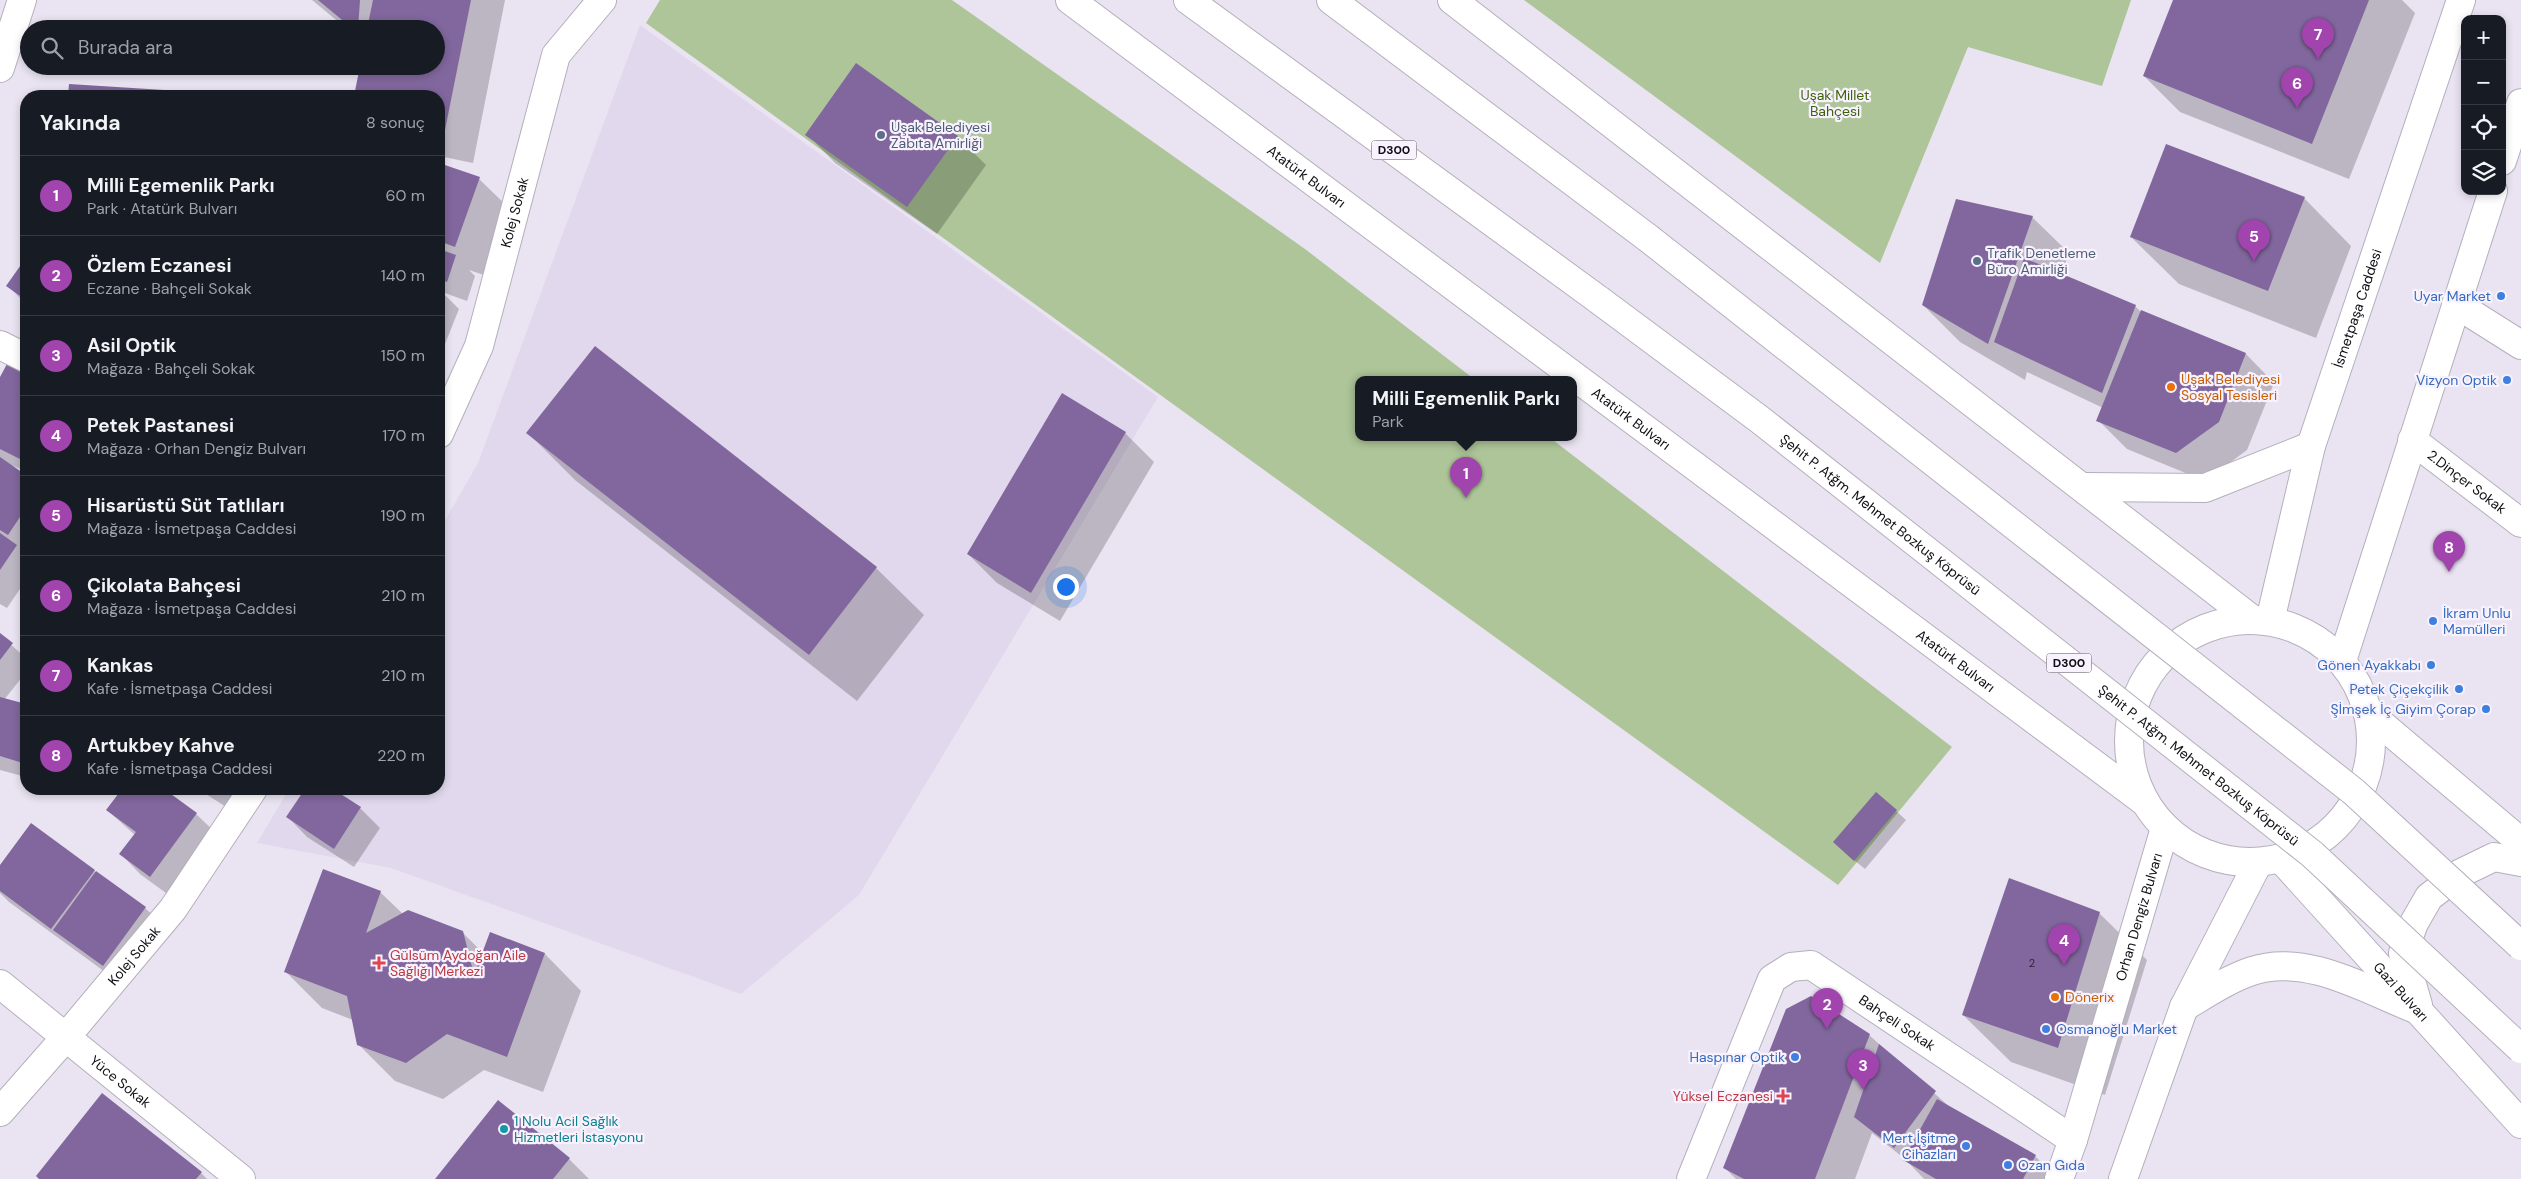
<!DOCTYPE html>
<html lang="tr">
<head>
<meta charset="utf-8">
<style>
	body { margin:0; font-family:"DM Sans",sans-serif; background:#242831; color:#f1f3f6 }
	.controls { position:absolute; right:15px; top:15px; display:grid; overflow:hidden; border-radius:10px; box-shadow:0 2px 8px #0003 }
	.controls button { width:45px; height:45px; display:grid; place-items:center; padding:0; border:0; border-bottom:1px solid #363941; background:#171b24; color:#f1f3f6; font:25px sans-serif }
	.you { position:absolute; left:1065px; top:586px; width:18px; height:18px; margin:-12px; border:4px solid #fff; border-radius:50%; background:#1a73e8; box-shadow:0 0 0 8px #1a73e833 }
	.badge { display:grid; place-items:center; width:32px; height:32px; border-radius:50%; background:#a144ae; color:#fff; font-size:16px; font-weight:700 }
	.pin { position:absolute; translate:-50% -41px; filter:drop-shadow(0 1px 2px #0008) }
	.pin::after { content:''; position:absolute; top:26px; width:18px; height:15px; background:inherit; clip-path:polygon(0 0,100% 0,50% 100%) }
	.popup { position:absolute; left:1355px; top:376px; width:222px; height:65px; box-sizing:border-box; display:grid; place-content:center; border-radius:10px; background:#171b24; filter:drop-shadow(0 1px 4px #0005); font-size:16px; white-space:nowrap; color:#9ea1a6 }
	.popup b { font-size:19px; color:#f1f3f6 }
	.popup::after { content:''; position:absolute; left:50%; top:100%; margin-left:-10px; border:10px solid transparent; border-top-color:#171b24 }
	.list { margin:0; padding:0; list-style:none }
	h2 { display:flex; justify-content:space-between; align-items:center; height:65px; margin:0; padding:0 20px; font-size:21px }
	h2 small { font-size:16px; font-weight:400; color:#9ea1a6 }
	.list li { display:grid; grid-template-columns:32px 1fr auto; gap:15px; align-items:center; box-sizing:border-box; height:80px; padding:0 20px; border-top:1px solid #363941 }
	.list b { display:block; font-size:19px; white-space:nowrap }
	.list p { margin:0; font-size:16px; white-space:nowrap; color:#9ea1a6 }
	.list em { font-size:16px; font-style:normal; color:#9ea1a6 }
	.icon { flex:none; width:28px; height:28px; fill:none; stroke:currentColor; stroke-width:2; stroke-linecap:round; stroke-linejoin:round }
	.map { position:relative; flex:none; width:2521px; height:1179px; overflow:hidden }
	.search { position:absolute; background:#171b24; box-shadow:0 2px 8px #0003; left:20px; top:20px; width:425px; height:55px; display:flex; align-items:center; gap:12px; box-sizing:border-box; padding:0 18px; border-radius:28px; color:#9ea1a6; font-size:19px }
	.panel { position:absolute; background:#171b24; box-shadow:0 2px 8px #0003; left:20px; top:90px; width:425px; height:705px; border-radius:20px }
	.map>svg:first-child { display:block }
</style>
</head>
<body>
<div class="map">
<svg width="2521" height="1179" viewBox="0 0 2521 1179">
	<rect width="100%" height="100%" fill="#eae4f2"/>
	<polygon fill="#e1d8ed" points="640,25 1158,397 859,895 741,994 391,868 257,843 289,789 439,789 439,531 478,463"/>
	<g fill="#adc598">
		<polygon points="660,0 952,0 1305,249 1474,379 1358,379 1358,437 1549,437 1952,747 1838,885 646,23"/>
		<polygon points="1524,0 2131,0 2102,86 1968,47 1880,263"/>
	</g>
	<g fill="#0003">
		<polygon points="312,0 505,0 473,163 439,156 439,96 355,96 361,66 436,66 436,29 347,29"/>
		<polygon points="2174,0 2402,0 2415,13 2349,179 2180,112 2144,76"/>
		<polygon points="70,85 211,94 214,96 70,96"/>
		<polygon points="807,134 957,136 986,165 937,234 835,163"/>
		<polygon points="439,164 479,179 508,207 484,275 469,270 475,276 467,301 442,292 459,309 439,359"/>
		<polygon points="2304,198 2351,246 2316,338 2179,284 2131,237"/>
		<polygon points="2032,217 2069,253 2061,275 2135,306 2141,312 2246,354 2274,383 2247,450 2205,481 2127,449 2098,420 2103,408 2027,372 2025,380 1960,342 1923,305"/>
		<polygon points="23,264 26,264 26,304 7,285"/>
		<polygon points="595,348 876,568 924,615 857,701 575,480 528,433"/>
		<polygon points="7,366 26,375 26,471 8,464 26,477 26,553 21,551 26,556 26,580 7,608 0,604 0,380"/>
		<polygon points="1125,433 1154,462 1060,621 997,583 968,554"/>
		<polygon points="0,635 26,658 26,672 4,700 26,705 26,777 0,770"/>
		<polygon points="123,789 162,789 196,814 216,833 170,896 140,874 121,854 135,835 107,810"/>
		<polygon points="198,789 249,789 234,812"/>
		<polygon points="307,789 331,789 360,808 380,828 354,867 307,837 288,817"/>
		<polygon points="1896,811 1906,820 1865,869 1844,852"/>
		<polygon points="0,867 94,871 145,908 165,927 123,985 9,902 0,893"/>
		<polygon points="380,892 403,914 462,932 483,953 491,934 545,954 581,991 543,1092 484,1070 443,1099 395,1081 358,1044 353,1020 322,1008 286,972"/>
		<polygon points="2099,913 2147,960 2105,1095 2011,1062 1963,1015"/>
		<polygon points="1869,1035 1952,1109 2035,1156 2055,1176 2053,1179 1924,1179 1905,1159 1872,1133 1855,1179 1736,1179 1725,1168"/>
		<polygon points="569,1159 589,1179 437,1179"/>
		<polygon points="201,1173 207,1179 40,1179"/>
	</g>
	<g fill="#81679d">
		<polygon points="318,0 360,0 358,29 353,29"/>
		<polygon points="373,0 471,0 444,135 439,134 439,96 354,96 360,66 436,66 436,29 367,29"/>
		<polygon points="2173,0 2369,0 2312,144 2143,76"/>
		<polygon points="856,63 958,136 907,207 805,135"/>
		<polygon points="69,84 212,93 211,96 68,96"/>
		<polygon points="2166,144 2305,197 2268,291 2130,237"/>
		<polygon points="439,163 480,177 455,247 439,241"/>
		<polygon points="1956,199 2033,216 1988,344 1922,305"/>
		<polygon points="25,235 26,235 26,257 22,256"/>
		<polygon points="439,249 456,255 447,282 439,279"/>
		<polygon points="2024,258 2136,305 2102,393 1994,342"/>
		<polygon points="23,262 26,263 26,300 6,286"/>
		<polygon points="2141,310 2246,353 2219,422 2176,453 2096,421"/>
		<polygon points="595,346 877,567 809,655 526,433"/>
		<polygon points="7,364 26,374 26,462 0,449 0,377"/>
		<polygon points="1062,393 1126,432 1031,593 967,554"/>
		<polygon points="0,457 26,475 26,508 8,535 0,530"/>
		<polygon points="0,533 17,545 0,570"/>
		<polygon points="0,633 13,643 0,660"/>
		<polygon points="0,697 26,704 26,764 0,756"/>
		<polygon points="122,789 164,789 197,813 150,877 119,854 136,832 106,810"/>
		<polygon points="305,789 333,789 361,807 334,849 286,817"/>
		<polygon points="1876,792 1897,810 1854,861 1833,842"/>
		<polygon points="31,823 95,870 51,929 0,891 0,865"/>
		<polygon points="323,869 381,891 366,933 408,910 463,931 474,975 490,932 545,953 507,1057 447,1034 406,1063 357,1045 347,996 284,972"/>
		<polygon points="96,871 146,907 103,966 53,930"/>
		<polygon points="2009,878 2100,912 2058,1048 1962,1015"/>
		<polygon points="1811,996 1870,1034 1815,1179 1744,1179 1723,1168 1786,1009"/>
		<polygon points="1879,1044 1936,1091 1894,1148 1854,1117"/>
		<polygon points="102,1093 202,1172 196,1179 39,1179 36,1176"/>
		<polygon points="1937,1099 2036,1155 2023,1179 1936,1179 1903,1160"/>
		<polygon points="498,1100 570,1158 553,1179 435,1179"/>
	</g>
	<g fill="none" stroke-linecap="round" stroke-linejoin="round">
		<defs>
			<g id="minor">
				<polyline points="0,68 22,0"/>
				<polyline points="2456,304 2521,345"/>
				<polyline points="0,345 26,358"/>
				<path id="s1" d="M 439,434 L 479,346 L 556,55 L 602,0"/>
				<path id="s2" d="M 2412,440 L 2521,523"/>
				<path id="s3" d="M 0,984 L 241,1179"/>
				<path id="s4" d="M 0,1112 L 65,1038 L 173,909 L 253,789"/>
				<path id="s5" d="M 1691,1179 L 1772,979 L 1791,967 L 1811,965 L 2073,1140"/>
			</g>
			<g id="major">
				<polyline points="2502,161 2521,103"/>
				<path id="s6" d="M 2270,621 L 2311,446 L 2461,0"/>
				<polyline points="2342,661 2493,191"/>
				<path id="s7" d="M 2059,1179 L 2073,1140 L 2165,828"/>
				<polyline points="2123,1179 2184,1007 2258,863"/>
			</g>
			<g id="highway">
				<path id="s8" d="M 1070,0 L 2145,802"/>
				<polyline points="1188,0 1599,300"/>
				<polyline points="1331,0 1648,238"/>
				<polyline points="1452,0 2253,620"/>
				<polyline points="2084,487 2205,488 2311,446"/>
				<circle cx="2250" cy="741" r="121"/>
				<polyline points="2368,713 2521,842"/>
				<path id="s9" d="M 2281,859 L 2521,1124"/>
				<polyline points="2418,1005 2403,953 2414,923 2429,897 2459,874 2494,857 2521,862"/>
				<path d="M 2184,1007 C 2206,994 2228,979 2252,971 C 2305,953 2365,989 2413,1008"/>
			</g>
		</defs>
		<use href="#minor" stroke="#b5afbc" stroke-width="30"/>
		<use href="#major" stroke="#b5afbc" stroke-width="30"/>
		<use href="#highway" stroke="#b5afbc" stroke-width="30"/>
		<use href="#minor" stroke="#fff" stroke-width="28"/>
		<use href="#major" stroke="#fff" stroke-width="28"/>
		<use href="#highway" stroke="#fff" stroke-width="28"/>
		<defs>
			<g id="highway-bridge">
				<polyline points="1648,238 2354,792 2521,946"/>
				<path id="s10" d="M 1599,300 L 1759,419 L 2312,854 L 2521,1049"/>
			</g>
		</defs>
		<use href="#highway-bridge" stroke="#b5afbc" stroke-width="30" stroke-linecap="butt"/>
		<use href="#highway-bridge" stroke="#fff" stroke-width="28"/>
	</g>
	<g fill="#5c6f8a" stroke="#f7f2fd" stroke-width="2">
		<circle cx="881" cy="135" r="5"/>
		<circle cx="1977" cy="261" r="5"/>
	</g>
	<g fill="#3f7fe0" stroke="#f7f2fd" stroke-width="2">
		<circle cx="2501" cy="296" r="5"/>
		<circle cx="2507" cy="380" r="5"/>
		<circle cx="2433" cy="621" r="5"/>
		<circle cx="2431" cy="665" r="5"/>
		<circle cx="2459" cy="689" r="5"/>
		<circle cx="2486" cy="709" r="5"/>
		<circle cx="2046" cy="1029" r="5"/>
		<circle cx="1795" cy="1057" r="5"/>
		<circle cx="1966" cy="1146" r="5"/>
		<circle cx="2008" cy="1165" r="5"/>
	</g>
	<g fill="#e8710a" stroke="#f7f2fd" stroke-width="2">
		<circle cx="2171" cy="387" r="5"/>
		<circle cx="2055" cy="997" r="5"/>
	</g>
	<g fill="#e0444e" stroke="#f7f2fd" stroke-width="2">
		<path d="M376.5 955.5h5v5h5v5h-5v5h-5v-5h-5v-5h5z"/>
		<path d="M1780.5 1088.5h5v5h5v5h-5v5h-5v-5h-5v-5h5z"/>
	</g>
	<circle fill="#0f9aa8" stroke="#f7f2fd" stroke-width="2" cx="504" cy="1129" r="5"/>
	<g text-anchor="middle" stroke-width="4.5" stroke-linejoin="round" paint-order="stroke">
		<g font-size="11" fill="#2c2436">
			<text x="2032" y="967">2</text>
		</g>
		<g fill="#f7f2fd" stroke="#555259" stroke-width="1">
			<rect x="1371.5" y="140.5" width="45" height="19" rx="4"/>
			<rect x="2046.5" y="653.5" width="45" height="19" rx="4"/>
		</g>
		<g font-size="12" font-weight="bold" fill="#100e13">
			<text x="1394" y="154">D300</text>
			<text x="2069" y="667">D300</text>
		</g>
		<g font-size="14" fill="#3f620b" stroke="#f7f2fd">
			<text x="1835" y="100">Uşak Millet<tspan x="1835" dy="16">Bahçesi</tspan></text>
		</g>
		<g font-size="14" fill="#4e5e75" stroke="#f7f2fd" text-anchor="start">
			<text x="891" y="132">Uşak Belediyesi<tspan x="891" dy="16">Zabıta Amirliği</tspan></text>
			<text x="1987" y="258">Trafik Denetleme<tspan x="1987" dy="16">Büro Amirliği</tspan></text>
		</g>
		<g font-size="14" fill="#100e13" stroke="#f7f2fd">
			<text dy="5" stroke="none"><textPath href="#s8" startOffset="295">Atatürk Bulvarı</textPath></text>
			<text dy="5" stroke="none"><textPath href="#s1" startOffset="235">Kolej Sokak</textPath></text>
			<text dy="5" stroke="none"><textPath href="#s6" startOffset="325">İsmetpaşa Caddesi</textPath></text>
			<text dy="5" stroke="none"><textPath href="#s8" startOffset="700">Atatürk Bulvarı</textPath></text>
			<text dy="5" stroke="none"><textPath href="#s2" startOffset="69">2.Dinçer Sokak</textPath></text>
			<text dy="5" stroke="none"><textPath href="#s10" startOffset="354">Şehit P. Atğm. Mehmet Bozkuş Köprüsü</textPath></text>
			<text dy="5" stroke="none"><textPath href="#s8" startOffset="1105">Atatürk Bulvarı</textPath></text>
			<text dy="5" stroke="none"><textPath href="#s10" startOffset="759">Şehit P. Atğm. Mehmet Bozkuş Köprüsü</textPath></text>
			<text dy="5" stroke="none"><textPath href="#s7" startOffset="274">Orhan Dengiz Bulvarı</textPath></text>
			<text dy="5" stroke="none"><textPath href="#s4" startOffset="206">Kolej Sokak</textPath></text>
			<text dy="5" stroke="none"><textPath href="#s9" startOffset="179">Gazi Bulvarı</textPath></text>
			<text dy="5" stroke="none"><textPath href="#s5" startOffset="362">Bahçeli Sokak</textPath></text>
			<text dy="5" stroke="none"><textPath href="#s3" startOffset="155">Yüce Sokak</textPath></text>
		</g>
		<g font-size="14" fill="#366cbe" stroke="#f7f2fd" text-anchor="end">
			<text x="2491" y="301">Uyar Market</text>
			<text x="2497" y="385">Vizyon Optik</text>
			<text x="2443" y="618" text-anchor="start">İkram Unlu<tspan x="2443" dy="16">Mamülleri</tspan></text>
			<text x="2421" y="670">Gönen Ayakkabı</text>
			<text x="2449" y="694">Petek Çiçekçilik</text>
			<text x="2476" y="714">Şİmşek İç Giyim Çorap</text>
			<text x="2056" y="1034" text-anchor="start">Osmanoğlu Market</text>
			<text x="1785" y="1062">Haspınar Optik</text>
			<text x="1956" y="1143">Mert İşitme<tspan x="1956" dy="16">Cihazları</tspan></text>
			<text x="2018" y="1170" text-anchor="start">Ozan Gıda</text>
		</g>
		<g font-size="14" fill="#c56008" stroke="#f7f2fd" text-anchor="start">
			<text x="2181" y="384">Uşak Belediyesi<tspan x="2181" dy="16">Sosyal Tesisleri</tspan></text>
			<text x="2065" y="1002">Dönerix</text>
		</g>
		<g font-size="14" fill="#be3a42" stroke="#f7f2fd" text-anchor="start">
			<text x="390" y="960">Gülsüm Aydoğan Aile<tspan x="390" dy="16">Sağlığı Merkezi</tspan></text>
			<text x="1773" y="1101" text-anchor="end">Yüksel Eczanesi</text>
		</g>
		<g font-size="14" fill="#0d838f" stroke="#f7f2fd" text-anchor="start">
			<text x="514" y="1126">1 Nolu Acil Sağlık<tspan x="514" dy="16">Hizmetleri İstasyonu</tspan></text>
		</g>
	</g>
</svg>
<div class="controls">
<button>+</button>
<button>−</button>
<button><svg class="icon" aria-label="locate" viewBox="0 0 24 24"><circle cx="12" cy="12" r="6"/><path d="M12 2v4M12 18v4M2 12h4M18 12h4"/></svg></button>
<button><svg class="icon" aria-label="layers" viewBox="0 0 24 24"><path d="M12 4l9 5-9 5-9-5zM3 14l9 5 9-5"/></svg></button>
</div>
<div class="you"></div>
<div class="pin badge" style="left:1466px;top:498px">1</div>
<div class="popup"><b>Milli Egemenlik Parkı</b>Park</div>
<div class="pin badge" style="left:1827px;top:1029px">2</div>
<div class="pin badge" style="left:1863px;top:1090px">3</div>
<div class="pin badge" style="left:2064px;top:965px">4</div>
<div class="pin badge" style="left:2254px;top:261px">5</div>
<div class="pin badge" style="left:2297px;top:108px">6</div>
<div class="pin badge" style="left:2318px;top:59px">7</div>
<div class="pin badge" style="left:2449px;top:572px">8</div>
<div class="search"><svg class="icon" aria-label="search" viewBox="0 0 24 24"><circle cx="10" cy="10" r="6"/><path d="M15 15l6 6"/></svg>Burada ara</div>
<section class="panel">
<h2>Yakında<small>8 sonuç</small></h2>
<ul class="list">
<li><span class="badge">1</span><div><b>Milli Egemenlik Parkı</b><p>Park · Atatürk Bulvarı</p></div><em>60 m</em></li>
<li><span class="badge">2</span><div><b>Özlem Eczanesi</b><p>Eczane · Bahçeli Sokak</p></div><em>140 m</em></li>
<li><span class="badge">3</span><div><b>Asil Optik</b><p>Mağaza · Bahçeli Sokak</p></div><em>150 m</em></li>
<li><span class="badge">4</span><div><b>Petek Pastanesi</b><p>Mağaza · Orhan Dengiz Bulvarı</p></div><em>170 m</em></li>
<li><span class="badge">5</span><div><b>Hisarüstü Süt Tatlıları</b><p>Mağaza · İsmetpaşa Caddesi</p></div><em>190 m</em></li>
<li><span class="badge">6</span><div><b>Çikolata Bahçesi</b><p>Mağaza · İsmetpaşa Caddesi</p></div><em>210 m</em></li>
<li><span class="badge">7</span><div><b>Kankas</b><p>Kafe · İsmetpaşa Caddesi</p></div><em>210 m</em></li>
<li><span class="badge">8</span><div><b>Artukbey Kahve</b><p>Kafe · İsmetpaşa Caddesi</p></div><em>220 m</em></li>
</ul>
</section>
</div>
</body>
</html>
